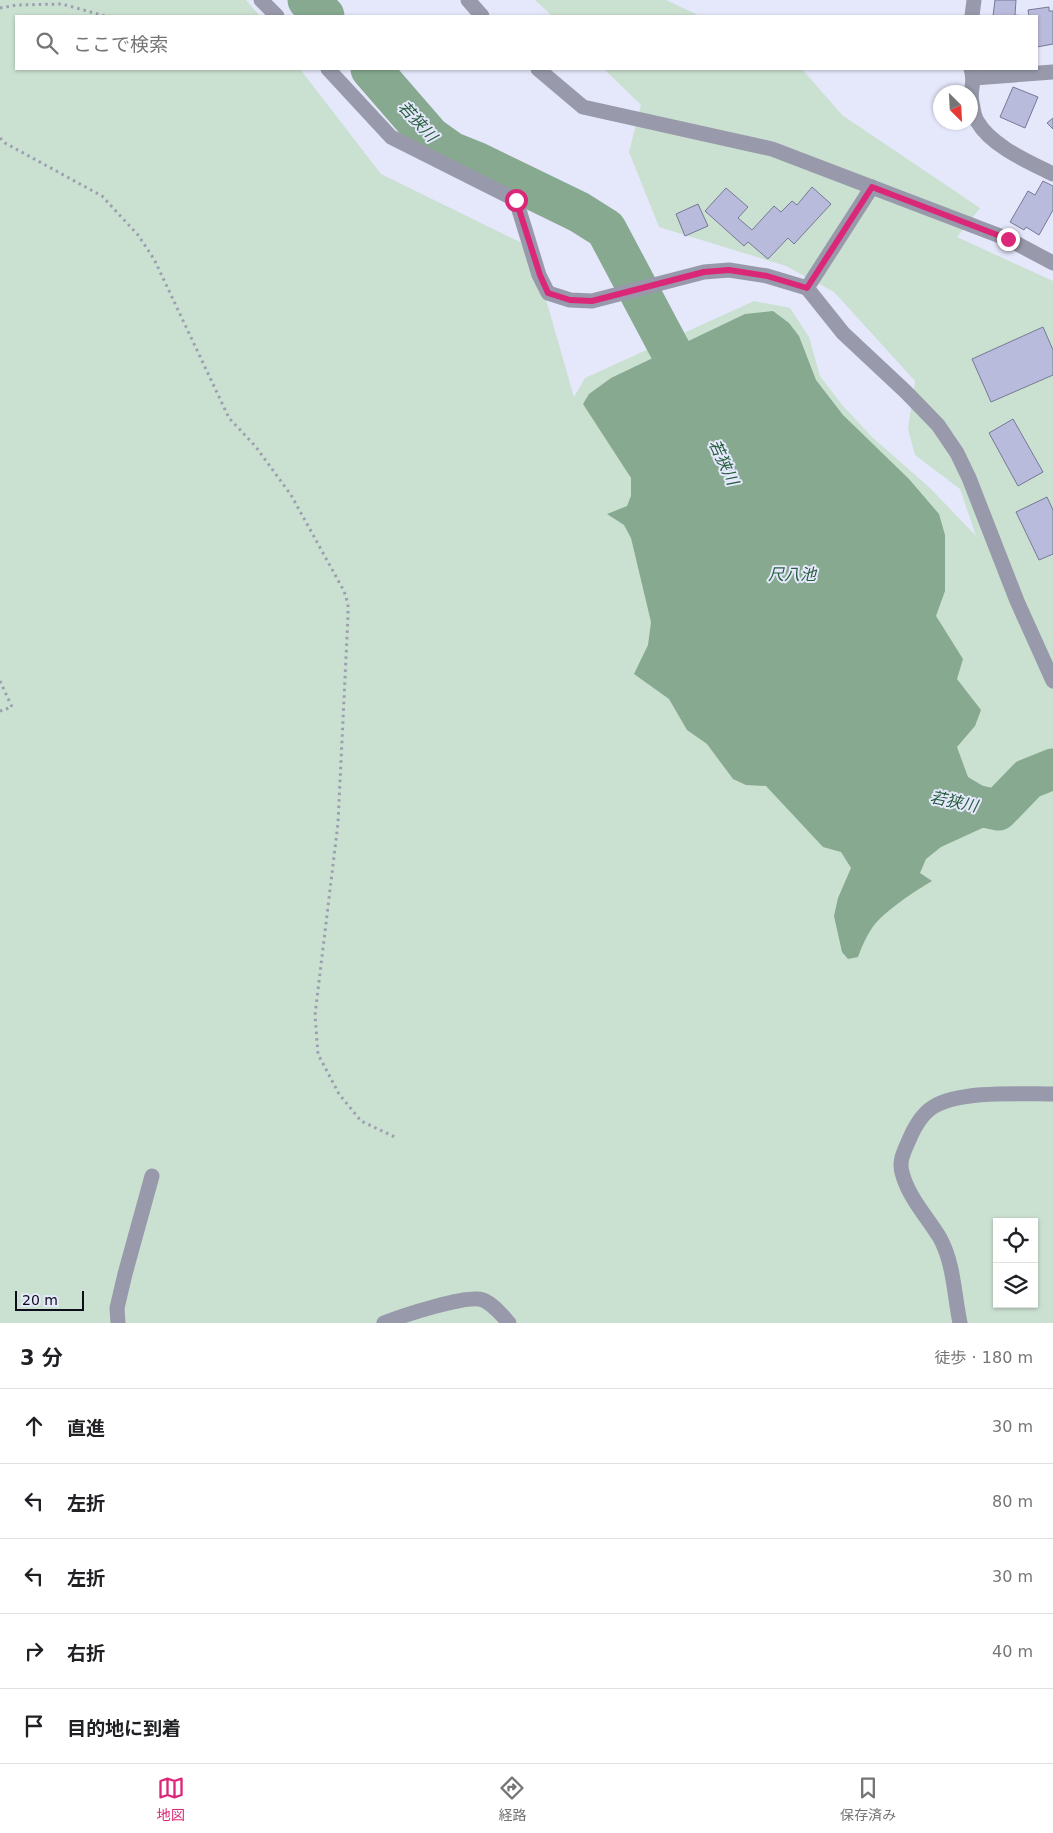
<!DOCTYPE html>
<html lang="ja">
<head>
<meta charset="utf-8">
<style>
	body { margin:0; font-family:"DejaVu Sans","Noto Sans JP",sans-serif; background:#f2f2f2; color:#202124 }
	.controls { position:absolute; right:15px; bottom:15px; display:grid; overflow:hidden; border-radius:0px; box-shadow:0 1px 4px #0004 }
	.controls button { width:45px; height:45px; display:grid; place-items:center; padding:0; border:0; border-bottom:1px solid #e0e0e0; background:#fff; color:#202124; font:25px sans-serif }
	.compass { position:absolute; left:933px; top:85px; width:45px; height:45px; border-radius:50%; background:#fff; box-shadow:0 1px 4px #0004; rotate:156deg }
	.scale { position:absolute; left:15px; bottom:12px; width:69px; box-sizing:border-box; padding-left:5px; border:2px solid #0e0e1a; border-top:0; font-size:14px; line-height:18px; white-space:nowrap; color:#0e0e1a; -webkit-text-stroke:4px #e5e7fb; paint-order:stroke }
	.stop { position:absolute; width:15px; height:15px; margin:-11px; border:4px solid #db2777; border-radius:50%; background:#fff }
	.stop.end { background:#db2777; border-color:#fff; box-shadow:0 1px 5px #0008 }
	.list { margin:0; padding:0; list-style:none }
	h2 { display:flex; justify-content:space-between; align-items:center; height:65px; margin:0; padding:0 20px; font-size:21px }
	h2 small { font-size:16px; font-weight:400; color:#757577 }
	.list li { display:grid; grid-template-columns:32px 1fr auto; gap:15px; align-items:center; box-sizing:border-box; height:75px; padding:0 20px; border-top:1px solid #e0e0e0 }
	.list b { display:block; font-size:19px; white-space:nowrap }
	.list em { font-size:16px; font-style:normal; color:#757577 }
	.icon { flex:none; width:28px; height:28px; fill:none; stroke:currentColor; stroke-width:2; stroke-linecap:round; stroke-linejoin:round }
	.map { position:relative; flex:none; width:1053px; height:1323px; overflow:hidden }
	.search { position:absolute; background:#fff; box-shadow:0 1px 4px #0004; left:15px; right:15px; top:15px; height:55px; display:flex; align-items:center; gap:12px; box-sizing:border-box; padding:0 18px; border-radius:0px; color:#757577; font-size:19px }
	.sheet { height:440px; background:#fff }
	nav { display:flex; justify-content:space-around; align-items:center; box-sizing:border-box; height:70px; border-top:1px solid #e0e0e0; background:#fff; font-size:14px; color:#757577 }
	nav a { display:grid; justify-items:center; gap:2px }
	nav .on { color:#db2777 }
	.map>svg:first-child { display:block }
</style>
</head>
<body>
<div class="map">
<svg width="1053" height="1323" viewBox="0 0 1053 1323">
	<rect width="100%" height="100%" fill="#e5e7fb"/>
	<g fill="#cae1d1" fill-rule="evenodd">
		<path d="M 0,0 L 246,0 L 260,16 L 16,16 L 16,69 L 300,69 L 381,174 L 524,244 L 539,275 L 574,397 L 585,378 L 754,301 L 790,308 L 809,337 L 820,376 L 843,406 L 872,437 L 930,488 L 976,536 L 960,489 L 915,455 L 908,429 L 915,381 L 834,292 L 786,266 L 659,227 L 629,152 L 641,105 L 604,69 L 802,69 L 842,115 L 980,208 L 957,237 L 1053,281 L 1053,1323 L 0,1323 ZM 997,1222 L 1034,1222 L 1034,1304 L 997,1304 Z"/>
		<polygon points="535,0 666,0 700,16 552,16"/>
	</g>
	<path fill="#86a990" d="M 773,311 L 789,323 L 799,336 L 816,380 L 843,415 L 909,479 L 939,514 L 945,535 L 945,591 L 936,616 L 963,659 L 957,679 L 981,710 L 975,726 L 957,747 L 968,777 L 998,795 L 998,810 L 989,825 L 941,847 L 926,859 L 920,873 L 932,881 C 915,891 883,912 872,928 C 866,937 862,946 858,957 L 848,959 L 842,952 L 834,916 L 838,898 L 851,868 L 841,852 L 823,847 L 766,786 L 746,785 L 733,779 L 707,744 L 687,730 L 669,699 L 634,674 L 648,645 L 651,622 L 631,538 L 624,525 L 607,514 L 627,506 L 631,496 L 631,478 L 583,404 L 589,394 L 611,378 L 745,314 Z"/>
	<g fill="none" stroke-linecap="round" stroke-linejoin="round">
		<g stroke="#86a990" stroke-width="41">
			<polyline points="308,0 324,16"/>
			<polyline points="371,69 430,137 451,152 476,162 579,212 606,229 683,374 696,401"/>
			<polyline points="942,798 998,810 1028,779 1053,769"/>
		</g>
	</g>
	<g fill="#b9bbdc" stroke="#767896">
		<polygon points="995,0 1016,0 1015,15 1024,16 993,16"/>
		<polygon points="1049,7 1049,11 1053,11 1053,44 1037,47 1037,16 1029,16 1028,10"/>
		<polygon points="1013,87 1038,97 1025,128 1000,117"/>
		<polygon points="1053,118 1053,129 1047,123"/>
		<polygon points="1043,181 1053,186 1053,210 1039,235 1026,227 1024,230 1010,222 1028,191 1035,195"/>
		<polygon points="812,187 831,204 794,244 788,238 768,259 748,242 744,246 705,211 726,188 748,207 738,218 752,230 774,206 781,212 792,201 797,205"/>
		<polygon points="698,204 708,226 685,236 676,214"/>
		<polygon points="1043,327 1053,350 1053,375 991,402 972,359"/>
		<polygon points="1013,419 1043,472 1018,486 989,433"/>
		<polygon points="1047,497 1053,510 1053,554 1039,560 1016,512"/>
	</g>
	<g fill="none" stroke-linecap="round" stroke-linejoin="round">
		<g stroke="#9d9eaf" stroke-width="3" stroke-dasharray="2.5 4" stroke-linecap="butt">
			<polyline points="0,8 17,5 62,4 105,16"/>
			<polyline points="0,138 5,143 102,196 138,235 154,259 229,418 256,447 291,495 344,591 348,604 348,616 338,823 315,1015 318,1054 339,1094 361,1121 395,1137"/>
			<polyline points="0,681 12,707 0,711"/>
		</g>
		<g stroke="#9899aa" stroke-width="15">
			<polyline points="261,0 277,16"/>
			<polyline points="468,0 482,16"/>
			<polyline points="972,16 974,0"/>
			<polyline points="328,69 391,137 516,200 539,275 548,293 570,300 592,301 704,272 729,270 767,276 807,288 872,187"/>
			<polyline points="538,69 583,107 772,149 1008,239 1053,263"/>
			<path d="M 971,69 C 976,82 969,90 972,103 C 973,108 974,116 977,121 C 991,146 1029,162 1053,174"/>
			<polyline points="974,78 1053,72"/>
			<polyline points="807,288 843,333 906,392 938,425 957,453 969,478 1017,601 1053,681"/>
			<polyline points="118,1323 117,1308 125,1274 152,1176"/>
			<path d="M 384,1323 C 401,1316 468,1294 483,1300 C 493,1304 502,1315 509,1323"/>
			<path d="M 960,1323 C 954,1294 954,1264 940,1238 C 928,1218 910,1199 903,1176 C 898,1163 903,1153 909,1140 C 914,1128 922,1114 933,1107 C 960,1090 1021,1094 1053,1094"/>
		</g>
	</g>
	<g fill="none" stroke-linecap="round" stroke-linejoin="round">
		<polyline stroke="#db2777" stroke-width="6" points="516,200 540,275 548,293 570,300 592,301 704,272 729,270 767,276 807,288 872,187 1008,239"/>
	</g>
	<g text-anchor="middle" stroke-width="4" stroke-linejoin="round" paint-order="stroke">
		<g font-size="16" font-style="italic" fill="#255e3c" stroke="#e5e7fb">
			<text transform="translate(418 121) rotate(47)" y="6">若狭川</text>
			<text transform="translate(724 462) rotate(65)" y="6">若狭川</text>
			<text x="792" y="580">尺八池</text>
			<text transform="translate(954 801) rotate(12)" y="6">若狭川</text>
		</g>
	</g>
</svg>
<div class="controls">
<button><svg class="icon" aria-label="locate" viewBox="0 0 24 24"><circle cx="12" cy="12" r="6"/><path d="M12 2v4M12 18v4M2 12h4M18 12h4"/></svg></button>
<button><svg class="icon" aria-label="layers" viewBox="0 0 24 24"><path d="M12 4l9 5-9 5-9-5zM3 14l9 5 9-5"/></svg></button>
</div>
<svg class="compass" viewBox="-18 -18 36 36"><path d="M0-13l5 13h-10z" fill="#e53935"/><path d="M0 13l5-13h-10z" fill="#757577"/></svg>
<div class="scale">20 m</div>
<div class="stop" style="left:516px;top:200px"></div>
<div class="stop end" style="left:1008px;top:239px"></div>
<div class="search"><svg class="icon" aria-label="search" viewBox="0 0 24 24"><circle cx="10" cy="10" r="6"/><path d="M15 15l6 6"/></svg>ここで検索</div>
</div>
<section class="sheet">
<h2>3 分<small>徒歩 · 180 m</small></h2>
<ul class="list">
<li><svg class="icon" aria-label="ahead" viewBox="0 0 24 24"><path d="M12 20V5M6 11l6-6 6 6"/></svg><div><b>直進</b></div><em>30 m</em></li>
<li><svg class="icon" aria-label="left" viewBox="0 0 24 24"><path d="M17 20v-9H6M10 6l-5 5 5 5"/></svg><div><b>左折</b></div><em>80 m</em></li>
<li><svg class="icon" aria-label="left" viewBox="0 0 24 24"><path d="M17 20v-9H6M10 6l-5 5 5 5"/></svg><div><b>左折</b></div><em>30 m</em></li>
<li><svg class="icon" aria-label="right" viewBox="0 0 24 24"><path d="M7 20v-9h11M14 6l5 5-5 5"/></svg><div><b>右折</b></div><em>40 m</em></li>
<li><svg class="icon" aria-label="arrive" viewBox="0 0 24 24"><path d="M6 21V4h12l-3 4 3 4H6"/></svg><div><b>目的地に到着</b></div></li>
</ul>
</section>
<nav>
<a class="on"><svg class="icon" aria-label="map" viewBox="0 0 24 24"><path d="M3 6l6-2 6 2 6-2v14l-6 2-6-2-6 2zM9 4v14M15 6v14"/></svg>地図</a>
<a><svg class="icon" aria-label="directions" viewBox="0 0 24 24"><path d="M12 3l9 9-9 9-9-9zM9 14v-3h6M13 9l2 2-2 2"/></svg>経路</a>
<a><svg class="icon" aria-label="saved" viewBox="0 0 24 24"><path d="M7 4h10v16l-5-4-5 4z"/></svg>保存済み</a>
</nav>
</body>
</html>
